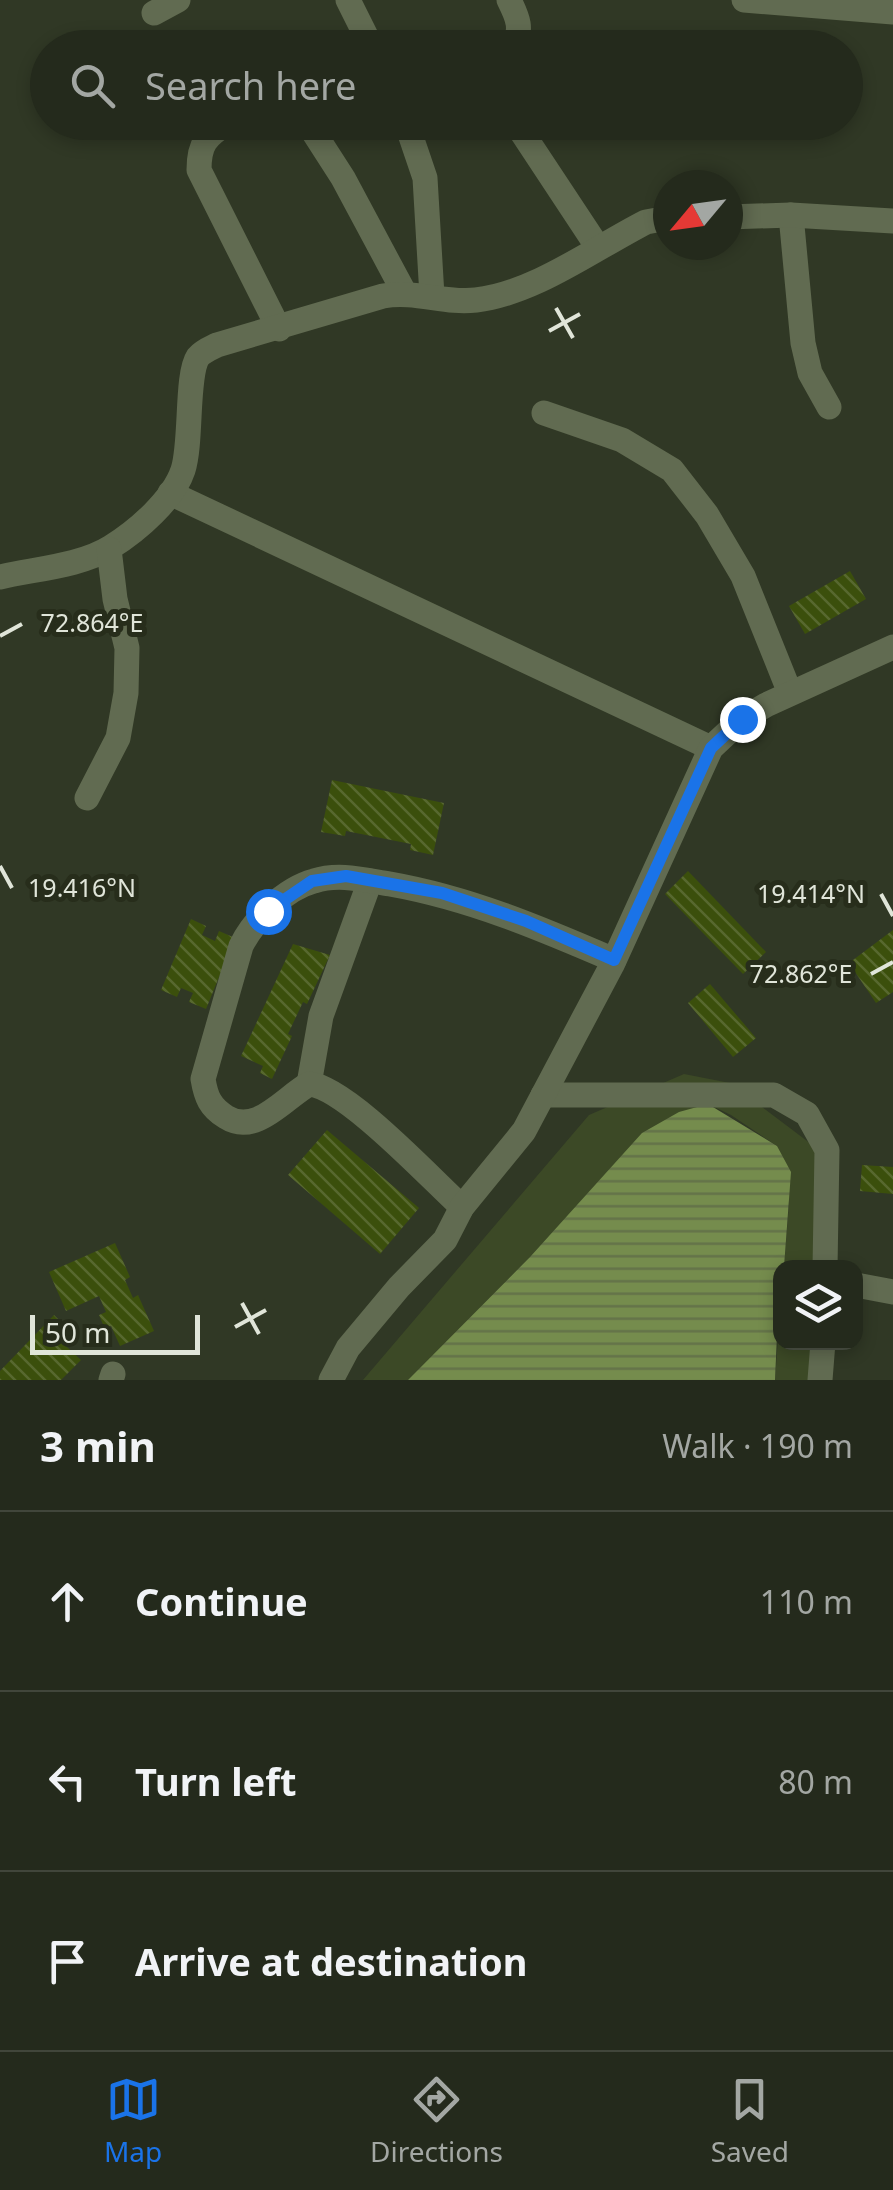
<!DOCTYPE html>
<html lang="en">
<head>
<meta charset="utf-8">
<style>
	body { margin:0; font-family:"Noto Sans",sans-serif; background:#303629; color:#f1f3f6 }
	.controls { position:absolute; right:30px; bottom:30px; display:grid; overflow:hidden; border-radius:20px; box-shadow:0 5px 15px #0003 }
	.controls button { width:90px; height:90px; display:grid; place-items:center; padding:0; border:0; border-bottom:2px solid #41463b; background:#242a1c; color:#f1f3f6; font:50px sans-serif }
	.compass { position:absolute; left:653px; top:170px; width:90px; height:90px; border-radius:50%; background:#242a1c; box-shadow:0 5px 15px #0003; rotate:241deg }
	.scale { position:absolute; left:30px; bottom:25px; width:170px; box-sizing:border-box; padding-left:10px; border:5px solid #e0e5d9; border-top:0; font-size:28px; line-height:35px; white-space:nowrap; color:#e0e5d9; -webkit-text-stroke:8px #272d1b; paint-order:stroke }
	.stop { position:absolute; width:30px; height:30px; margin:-22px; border:8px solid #1a73e8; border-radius:50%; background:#fff }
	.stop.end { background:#1a73e8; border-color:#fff; box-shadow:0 2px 10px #0008 }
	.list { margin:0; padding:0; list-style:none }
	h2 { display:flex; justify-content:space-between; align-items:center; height:130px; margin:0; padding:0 40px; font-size:42px }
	h2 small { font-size:32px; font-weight:400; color:#a3a7a3 }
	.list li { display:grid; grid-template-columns:65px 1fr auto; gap:30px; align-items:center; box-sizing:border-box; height:180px; padding:0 40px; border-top:2px solid #41463b }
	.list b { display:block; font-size:38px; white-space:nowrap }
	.list em { font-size:32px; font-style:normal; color:#a3a7a3 }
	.icon { flex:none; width:55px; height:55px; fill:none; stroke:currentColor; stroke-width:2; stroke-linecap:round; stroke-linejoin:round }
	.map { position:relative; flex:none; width:893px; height:1380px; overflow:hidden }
	.search { position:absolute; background:#242a1c; box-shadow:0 5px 15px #0003; left:30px; right:30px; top:30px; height:110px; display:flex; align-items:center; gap:25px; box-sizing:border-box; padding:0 35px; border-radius:55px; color:#a3a7a3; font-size:38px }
	.sheet { height:670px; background:#242a1c }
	nav { display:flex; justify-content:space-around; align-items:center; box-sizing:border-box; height:140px; border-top:2px solid #41463b; background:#242a1c; font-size:28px; color:#a3a7a3 }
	nav a { display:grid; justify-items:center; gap:5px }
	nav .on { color:#1a73e8 }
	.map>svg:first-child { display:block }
</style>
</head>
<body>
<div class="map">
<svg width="893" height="1380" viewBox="0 0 893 1380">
	<defs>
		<pattern id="water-rules" width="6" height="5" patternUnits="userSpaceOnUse" patternTransform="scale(2.5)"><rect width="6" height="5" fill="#758c4d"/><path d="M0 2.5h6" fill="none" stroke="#647349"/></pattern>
		<pattern id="building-back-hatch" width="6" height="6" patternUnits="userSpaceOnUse" patternTransform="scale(2.5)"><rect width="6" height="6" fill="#3b4f0c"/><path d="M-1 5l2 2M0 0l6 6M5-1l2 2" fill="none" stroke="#57682f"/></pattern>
	</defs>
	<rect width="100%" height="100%" fill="#303825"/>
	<g fill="#3c4926">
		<polygon points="684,1074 730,1083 819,1150 821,1267 784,1267 789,1203 777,1146 731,1115 708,1104 642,1134 530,1257 408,1380 363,1380 589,1115"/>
		<polygon points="780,1310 780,1342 815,1343 812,1380 775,1380"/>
	</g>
	<polygon fill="url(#water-rules)" points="708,1104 777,1146 791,1172 784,1267 780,1268 775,1380 408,1380 530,1257 642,1133 679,1112"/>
	<g fill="url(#building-back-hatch)">
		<polygon points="850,571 866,599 805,634 789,606"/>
		<polygon points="332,780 444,803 433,855 410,850 411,844 346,831 345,836 321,832"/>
		<polygon points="688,871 766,952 743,974 665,894"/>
		<polygon points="191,919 206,926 202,935 215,941 219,931 235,938 206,1009 189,1002 193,993 181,988 177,997 161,990"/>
		<polygon points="893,930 893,992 876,1003 849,963"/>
		<polygon points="293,944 330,955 307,1004 303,1002 288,1034 292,1036 272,1079 260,1073 263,1066 241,1056"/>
		<polygon points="710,984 756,1038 733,1057 688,1003"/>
		<polygon points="327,1130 419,1208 380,1254 288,1175"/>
		<polygon points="862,1165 893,1167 893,1194 860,1191"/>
		<polygon points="115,1243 130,1277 125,1280 133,1298 138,1295 154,1331 120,1346 111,1326 105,1329 99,1315 106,1312 99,1296 66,1311 49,1272"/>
		<polygon points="54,1315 64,1325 54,1335 81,1360 61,1380 0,1380 0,1371"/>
	</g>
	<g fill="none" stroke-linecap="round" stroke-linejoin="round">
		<g stroke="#616b51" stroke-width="25">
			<polyline points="348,0 372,48"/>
			<path d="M 509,0 C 518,18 523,29 513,48"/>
			<polyline points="744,0 893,12"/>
			<polyline points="154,13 178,0"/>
			<path d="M 228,122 C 206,137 199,143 199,170 L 279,329"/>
			<polyline points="307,122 343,178 404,292"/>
			<polyline points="406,122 425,178 432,296"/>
			<polyline points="515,122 597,246"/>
			<polyline points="791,215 803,343 810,373 829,407"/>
			<polyline points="728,217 791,215 893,221"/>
			<polyline points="544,413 622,440 672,470 707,515 743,576 790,693"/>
			<polyline points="170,493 711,748"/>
			<path d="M 0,577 C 34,569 81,566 111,547 C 137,531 173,500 183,470 C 192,442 186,375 198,357 C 203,351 211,348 217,345 L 383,296 C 415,290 445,304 476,300 C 535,293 593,249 646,222 L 668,218"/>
			<polyline points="87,798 118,738 126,693 127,648 115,599 109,549"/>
			<polyline points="309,1084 321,1016 370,881"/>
			<polyline points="543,1095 774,1095 807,1114 827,1150 825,1268"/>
			<path d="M 462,1207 C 431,1179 346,1087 309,1084 C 284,1098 256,1136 226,1117 C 210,1107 206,1097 203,1079 L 241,946 C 254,920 284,889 314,881 C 339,873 364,880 390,884 C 469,898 540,928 614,960"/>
			<polyline points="856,1285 893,1292"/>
			<polyline points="111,1380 113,1374"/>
			<polyline points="331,1380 348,1348 399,1287 445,1240 462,1207 524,1131 612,965 711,748 742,719 766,705 893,647"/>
			<polyline points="820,1380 823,1342"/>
		</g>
	</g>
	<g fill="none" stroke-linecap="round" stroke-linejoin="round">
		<polyline stroke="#1a73e8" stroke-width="12" points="268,911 312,881 346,876 442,893 526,921 614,960 711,748 742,719"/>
	</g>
	<path fill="none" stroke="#e0e5d9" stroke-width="4" d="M 556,308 L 573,338M 549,331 L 580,314M 0,636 L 22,624M 0,866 L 12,888M 881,894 L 893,916M 871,974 L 893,962M 242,1303 L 259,1334M 235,1327 L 266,1310"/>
	<g font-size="25" text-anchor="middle" fill="#e0e5d9" stroke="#272d1b" stroke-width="10" stroke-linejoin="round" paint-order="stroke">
		<text x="92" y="632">72.864°E</text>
		<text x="82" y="897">19.416°N</text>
		<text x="811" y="903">19.414°N</text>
		<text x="801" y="983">72.862°E</text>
	</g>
</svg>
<div class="controls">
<button><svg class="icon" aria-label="layers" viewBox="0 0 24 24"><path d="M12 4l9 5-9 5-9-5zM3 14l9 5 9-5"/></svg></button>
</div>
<svg class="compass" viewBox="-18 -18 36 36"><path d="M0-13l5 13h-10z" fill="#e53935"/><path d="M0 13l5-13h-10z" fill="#a3a7a3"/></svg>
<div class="scale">50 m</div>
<div class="stop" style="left:268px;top:911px"></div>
<div class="stop end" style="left:742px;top:719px"></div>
<div class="search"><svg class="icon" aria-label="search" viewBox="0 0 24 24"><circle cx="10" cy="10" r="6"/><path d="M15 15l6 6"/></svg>Search here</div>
</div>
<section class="sheet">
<h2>3 min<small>Walk · 190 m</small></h2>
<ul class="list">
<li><svg class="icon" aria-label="ahead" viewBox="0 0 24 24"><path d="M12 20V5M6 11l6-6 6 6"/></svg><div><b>Continue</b></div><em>110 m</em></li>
<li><svg class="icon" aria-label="left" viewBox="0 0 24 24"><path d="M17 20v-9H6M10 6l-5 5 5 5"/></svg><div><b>Turn left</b></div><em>80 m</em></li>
<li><svg class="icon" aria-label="arrive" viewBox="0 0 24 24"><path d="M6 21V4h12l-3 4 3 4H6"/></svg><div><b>Arrive at destination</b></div></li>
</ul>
</section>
<nav>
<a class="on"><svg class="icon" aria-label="map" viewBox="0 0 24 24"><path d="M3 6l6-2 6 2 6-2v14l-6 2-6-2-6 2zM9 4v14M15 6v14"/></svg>Map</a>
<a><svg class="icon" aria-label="directions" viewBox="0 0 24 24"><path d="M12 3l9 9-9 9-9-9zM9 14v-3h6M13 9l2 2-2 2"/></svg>Directions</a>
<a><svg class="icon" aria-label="saved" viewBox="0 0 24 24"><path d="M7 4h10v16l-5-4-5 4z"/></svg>Saved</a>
</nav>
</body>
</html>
